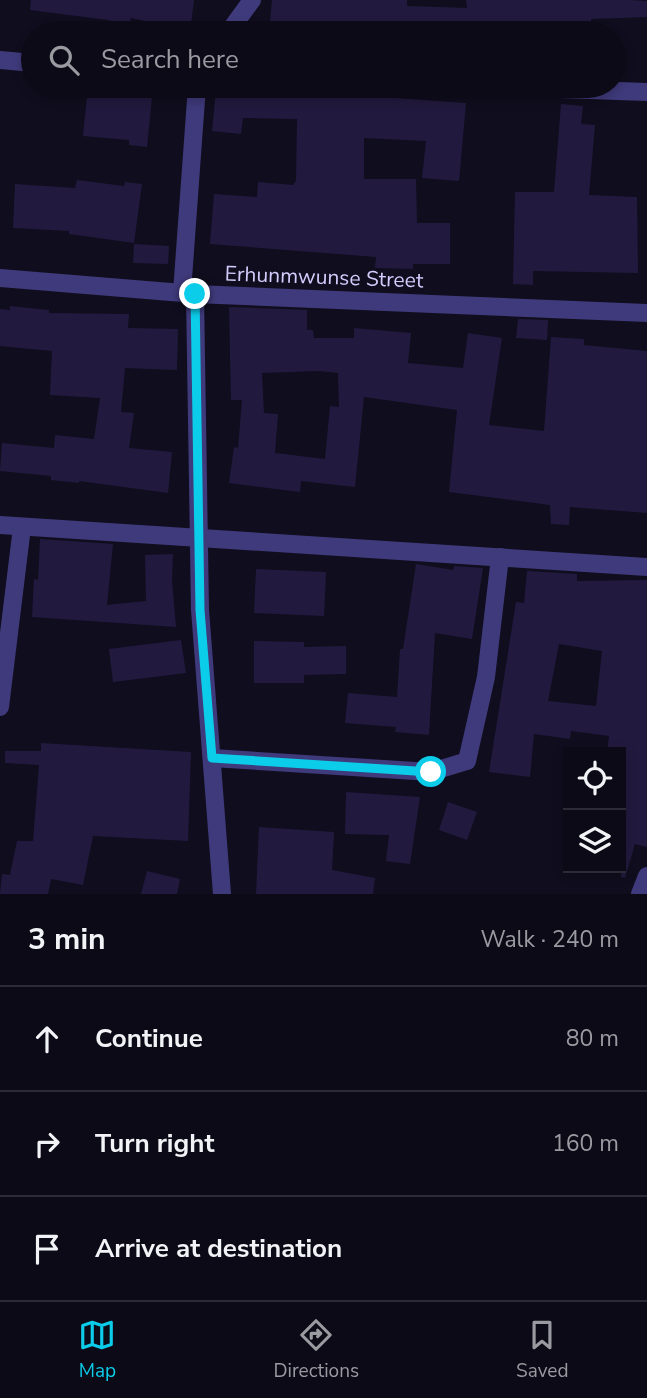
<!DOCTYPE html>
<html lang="en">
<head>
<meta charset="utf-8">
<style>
	body { margin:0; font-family:"Nunito Sans",sans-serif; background:#1a1823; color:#f1f3f6 }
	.controls { position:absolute; right:21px; bottom:21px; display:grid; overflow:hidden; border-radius:0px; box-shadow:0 4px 10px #0003 }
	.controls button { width:63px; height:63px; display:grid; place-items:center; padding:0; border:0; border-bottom:2px solid #2c2b35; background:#0c0a16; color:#f1f3f6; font:35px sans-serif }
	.stop { position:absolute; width:21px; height:21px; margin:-16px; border:5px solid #0bcce9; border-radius:50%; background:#fff }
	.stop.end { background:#0bcce9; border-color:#fff; box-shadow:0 2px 7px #0008 }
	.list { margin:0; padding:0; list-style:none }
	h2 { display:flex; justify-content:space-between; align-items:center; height:91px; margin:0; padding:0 28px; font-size:30px }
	h2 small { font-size:23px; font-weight:400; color:#9a9aa1 }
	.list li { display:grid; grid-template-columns:46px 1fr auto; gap:21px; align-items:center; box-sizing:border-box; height:105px; padding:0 28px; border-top:2px solid #2c2b35 }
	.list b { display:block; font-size:26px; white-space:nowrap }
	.list em { font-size:23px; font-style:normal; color:#9a9aa1 }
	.icon { flex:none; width:38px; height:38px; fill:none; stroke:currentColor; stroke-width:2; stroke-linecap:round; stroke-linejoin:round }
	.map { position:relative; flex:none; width:647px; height:894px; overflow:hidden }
	.search { position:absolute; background:#0c0a16; box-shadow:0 4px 10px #0003; left:21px; right:21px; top:21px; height:77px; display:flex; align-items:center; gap:18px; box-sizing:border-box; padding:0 24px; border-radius:38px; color:#9a9aa1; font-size:26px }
	.sheet { height:406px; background:#0c0a16 }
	nav { display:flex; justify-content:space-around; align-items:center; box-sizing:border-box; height:98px; border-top:2px solid #2c2b35; background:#0c0a16; font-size:19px; color:#9a9aa1 }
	nav a { display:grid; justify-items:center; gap:4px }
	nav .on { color:#0bcce9 }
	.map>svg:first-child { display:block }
</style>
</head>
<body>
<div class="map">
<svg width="647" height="894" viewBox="0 0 647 894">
	<rect width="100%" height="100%" fill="#100d1e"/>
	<g fill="#221a3e" fill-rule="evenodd">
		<polygon points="31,0 194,0 190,32 159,28 160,24 131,18 129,27 108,20 30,10"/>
		<polygon points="272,0 407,0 407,6 467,8 466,0 629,0 647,1 647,17 591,19 592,33 410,33 410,29 367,28 366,33 269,33"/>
		<polygon points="88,86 153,87 147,147 129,145 129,140 83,136"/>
		<polygon points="345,86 367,86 367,96 466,103 459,181 422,178 426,141 364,138 364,179 416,179 417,223 450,223 450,264 413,264 413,269 375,268 376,257 210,244 214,194 257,197 258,182 293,185 296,181 297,119 243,118 241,134 212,131 216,90 298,94 298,92 345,92"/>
		<polygon points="561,104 583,106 581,124 595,125 589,195 637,197 638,273 533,271 533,285 513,284 515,192 554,192"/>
		<polygon points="77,180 124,186 125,182 142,184 134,243 69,234 69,231 13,228 15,184 75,188"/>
		<polygon points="134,244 169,246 168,264 133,263"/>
		<polygon points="10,306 49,310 49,313 129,314 128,328 178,329 177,370 125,368 121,412 134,413 129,448 172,452 168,493 79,481 79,483 51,480 51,476 0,471 2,443 54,448 55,435 94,439 100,398 50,395 52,351 0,346 0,309 10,310"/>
		<path d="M 229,307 L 307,310 L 307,330 L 313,330 L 314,338 L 354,338 L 354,328 L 411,333 L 408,363 L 463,368 L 468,333 L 502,338 L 489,425 L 544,431 L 551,337 L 584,339 L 584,345 L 647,351 L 647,513 L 570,507 L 569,525 L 551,524 L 550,505 L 449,492 L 457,410 L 364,397 L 355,487 L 301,481 L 300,492 L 229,483 L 234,447 L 238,448 L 242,400 L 231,400 ZM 319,371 L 338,373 L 339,407 L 330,406 L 325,459 L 275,453 L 278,414 L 264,413 L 262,373 Z"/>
		<polygon points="518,319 548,320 547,340 516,338"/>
		<polygon points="40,539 113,544 107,605 146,601 145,555 173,554 172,581 176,627 32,617 34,579 38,580"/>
		<polygon points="416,564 453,570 454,566 483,568 472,639 435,633 429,735 395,732 396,727 345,723 348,693 397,697 400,649 403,649"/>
		<polygon points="256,569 326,572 324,616 254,613"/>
		<path d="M 527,571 L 577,574 L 577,581 L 647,580 L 647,847 L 635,844 L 625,878 L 621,877 L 621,752 L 607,752 L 609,736 L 571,731 L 570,739 L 534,734 L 530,777 L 489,772 L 516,602 L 524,603 ZM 559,644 L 602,651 L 596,706 L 548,701 Z"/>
		<polygon points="181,640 186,673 113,682 109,649"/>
		<polygon points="254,641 304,642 304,647 346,646 346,674 304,675 304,683 254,683"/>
		<polygon points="41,743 191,752 188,841 93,836 83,885 51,879 48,894 0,894 2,874 10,875 17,841 33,841 39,765 5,763 5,751 41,751"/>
		<polygon points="346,792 420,797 410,864 386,861 389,835 345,834"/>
		<polygon points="448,802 477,812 467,840 439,830"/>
		<polygon points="259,827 334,832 332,870 375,878 373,894 256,894"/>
		<polygon points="147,871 180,879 177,894 141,894"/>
	</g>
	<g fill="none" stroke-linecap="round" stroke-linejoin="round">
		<g stroke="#3f3a7b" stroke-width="18">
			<polyline points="228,33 252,0"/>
			<polyline points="0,60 33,63"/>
			<polyline points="476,86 647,92"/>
			<polyline points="0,278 195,294 647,313"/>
			<polyline points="182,292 197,86"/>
			<polyline points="195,294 200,610 222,894"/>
			<polyline points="0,525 647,567"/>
			<polyline points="0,707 22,527"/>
			<polyline points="212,758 431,772 467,761 486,677 500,557"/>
			<polyline points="640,894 647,876"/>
		</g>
	</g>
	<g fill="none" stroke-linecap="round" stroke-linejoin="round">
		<polyline stroke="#0bcce9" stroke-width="9" points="195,294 200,610 212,758 431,772"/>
	</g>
	<g text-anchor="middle" stroke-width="5" stroke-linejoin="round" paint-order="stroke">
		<g font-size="21" fill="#d3ccfd" stroke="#100d1e">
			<text transform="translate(324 277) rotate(2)" y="7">Erhunmwunse Street</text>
		</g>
	</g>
</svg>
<div class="controls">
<button><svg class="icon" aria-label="locate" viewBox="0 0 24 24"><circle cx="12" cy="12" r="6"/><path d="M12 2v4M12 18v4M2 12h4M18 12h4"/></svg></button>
<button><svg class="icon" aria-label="layers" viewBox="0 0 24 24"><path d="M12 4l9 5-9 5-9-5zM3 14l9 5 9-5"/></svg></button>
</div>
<div class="stop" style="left:431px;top:772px"></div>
<div class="stop end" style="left:195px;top:294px"></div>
<div class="search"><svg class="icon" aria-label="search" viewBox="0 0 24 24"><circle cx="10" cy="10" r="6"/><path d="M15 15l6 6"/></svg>Search here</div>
</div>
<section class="sheet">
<h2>3 min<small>Walk · 240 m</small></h2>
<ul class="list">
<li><svg class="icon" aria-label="ahead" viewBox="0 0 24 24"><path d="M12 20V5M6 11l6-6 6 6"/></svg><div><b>Continue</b></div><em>80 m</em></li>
<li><svg class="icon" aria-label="right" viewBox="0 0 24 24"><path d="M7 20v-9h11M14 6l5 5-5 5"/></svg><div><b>Turn right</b></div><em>160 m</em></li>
<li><svg class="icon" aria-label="arrive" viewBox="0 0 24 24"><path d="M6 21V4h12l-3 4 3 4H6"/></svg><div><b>Arrive at destination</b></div></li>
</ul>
</section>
<nav>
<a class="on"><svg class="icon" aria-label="map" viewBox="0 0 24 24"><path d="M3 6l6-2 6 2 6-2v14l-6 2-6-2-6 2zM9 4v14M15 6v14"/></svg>Map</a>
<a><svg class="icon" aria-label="directions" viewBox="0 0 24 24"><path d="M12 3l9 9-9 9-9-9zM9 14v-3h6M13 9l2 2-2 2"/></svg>Directions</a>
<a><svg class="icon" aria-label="saved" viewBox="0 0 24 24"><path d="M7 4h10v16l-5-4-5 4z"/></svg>Saved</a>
</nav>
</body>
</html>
